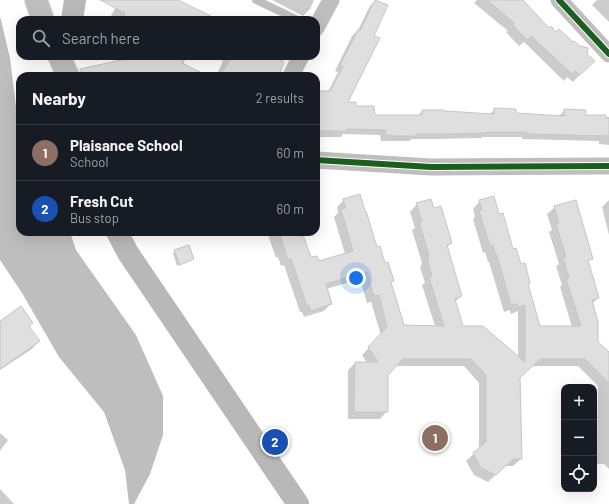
<!DOCTYPE html>
<html lang="en">
<head>
<meta charset="utf-8">
<style>
	body { margin:0; font-family:Barlow,sans-serif; background:#20242c; color:#f1f3f6 }
	.controls { position:absolute; right:12px; bottom:12px; display:grid; overflow:hidden; border-radius:8px; box-shadow:0 4px 16px #0002 }
	.controls button { width:36px; height:36px; display:grid; place-items:center; padding:0; border:0; border-bottom:1px solid #363941; background:#171b24; color:#f1f3f6; font:20px sans-serif }
	.you { position:absolute; left:356px; top:278px; width:14px; height:14px; margin:-10px; border:3px solid #fff; border-radius:50%; background:#1a73e8; box-shadow:0 0 0 6px #1a73e833 }
	.badge { display:grid; place-items:center; width:26px; height:26px; border-radius:50%; background:#adaeaf; color:#fff; font-size:13px; font-weight:700 }
	.pin { position:absolute; translate:-50% -50%; border:2px solid #fff; box-shadow:0 1px 4px #0006 }
	.list { margin:0; padding:0; list-style:none }
	h2 { display:flex; justify-content:space-between; align-items:center; height:52px; margin:0; padding:0 16px; font-size:17px }
	h2 small { font-size:13px; font-weight:400; color:#9ea1a6 }
	.list li { display:grid; grid-template-columns:26px 1fr auto; gap:12px; align-items:center; box-sizing:border-box; height:56px; padding:0 16px; border-top:1px solid #363941 }
	.list b { display:block; font-size:15px; white-space:nowrap }
	.list p { margin:0; font-size:13px; white-space:nowrap; color:#9ea1a6 }
	.list em { font-size:13px; font-style:normal; color:#9ea1a6 }
	.icon { flex:none; width:22px; height:22px; fill:none; stroke:currentColor; stroke-width:2; stroke-linecap:round; stroke-linejoin:round }
	.map { position:relative; flex:none; width:609px; height:504px; overflow:hidden }
	.search { position:absolute; background:#171b24; box-shadow:0 4px 16px #0002; left:16px; top:16px; width:304px; height:44px; display:flex; align-items:center; gap:10px; box-sizing:border-box; padding:0 14px; border-radius:12px; color:#9ea1a6; font-size:15px }
	.panel { position:absolute; background:#171b24; box-shadow:0 4px 16px #0002; left:16px; top:72px; width:304px; height:164px; border-radius:12px }
	.map>svg:first-child { display:block }
</style>
</head>
<body>
<div class="map">
<svg width="609" height="504" viewBox="0 0 609 504">
	<rect width="100%" height="100%" fill="#fff"/>
	<polygon fill="#bebebe" points="0,16 10,58 16,107 20,114 20,232 70,232 76,250 136,335 163,396 163,435 150,474 134,504 129,504 125,470 104,412 59,357 22,293 0,260"/>
	<g fill="#0003">
		<polygon points="119,0 175,0 204,20 118,20 111,16"/>
		<polygon points="272,0 314,0 310,9 303,16"/>
		<polygon points="477,0 522,0 549,29 586,54 593,61 573,82 567,77 564,81 524,42 519,46 506,32 508,31 474,3"/>
		<polygon points="597,0 609,0 609,22 592,5"/>
		<polygon points="375,1 346,103 374,116 418,116 422,111 489,115 495,109 515,114 559,116 565,110 585,116 609,117 609,145 599,144 599,141 522,139 522,137 483,137 481,138 437,139 412,139 409,141 381,141 380,135 343,134 341,137 316,137 316,95 319,92 328,92 338,72 335,71 352,36 358,30 370,6"/>
		<polygon points="124,56 187,56 183,64 206,76 101,76 123,61"/>
		<polygon points="215,56 269,56 273,76 216,76 223,61"/>
		<polygon points="344,200 376,248 393,281 391,283 403,326 435,326 422,285 425,283 420,267 422,263 412,230 415,228 410,212 417,204 433,210 451,243 447,247 461,296 455,302 463,327 518,357 518,311 511,314 510,310 504,312 489,262 488,262 485,252 483,253 473,219 475,217 473,209 480,201 498,215 527,285 539,327 572,327 560,287 562,285 556,266 559,264 549,232 552,230 547,214 555,207 591,258 588,262 598,298 592,304 597,363 609,354 609,469 604,464 597,464 598,386 578,366 531,366 519,378 521,459 513,466 505,466 488,482 474,475 466,461 479,449 479,383 464,366 395,366 387,374 387,411 380,419 348,419 348,370 355,363 367,363 362,355 381,335 371,302 367,303 360,279 326,289 331,303 324,311 304,317 302,312 300,312 284,265 281,266 278,257 276,258 267,232 301,232 310,259 318,262 345,254 334,217 338,213 337,207"/>
		<polygon points="609,200 609,235 602,207"/>
		<polygon points="175,251 193,259 190,261 177,266 173,253"/>
		<polygon points="0,322 39,341 32,349 0,370"/>
		<polygon points="0,433 8,440 0,451"/>
		<polygon points="0,489 14,504 0,504"/>
	</g>
	<g fill="#dfdfdf" stroke="#c6c6c6">
		<polygon points="100,0 178,0 219,20 122,20 125,13"/>
		<polygon points="375,0 388,5 374,36 380,38 348,102 356,102 356,106 374,106 375,115 422,115 422,110 444,110 444,111 494,114 494,108 516,109 516,113 564,116 564,109 586,110 586,115 606,115 606,118 609,118 609,136 527,134 527,132 487,132 487,133 443,134 416,134 416,136 394,136 386,135 385,130 347,129 347,131 317,131 318,91 330,91 343,67 340,65 358,30 360,31"/>
		<polygon points="487,0 523,0 549,28 551,26 556,32 559,29 573,42 574,41 580,46 588,48 587,54 595,61 580,75 575,71 572,74 531,36 527,40 513,25 514,23"/>
		<polygon points="139,56 186,56 182,63 208,76 81,76 80,69"/>
		<polygon points="232,56 271,56 284,62 279,76 220,76"/>
		<polygon points="360,194 365,211 366,211 377,247 380,246 385,263 388,262 394,281 391,282 404,325 444,326 429,277 432,276 427,259 429,258 428,256 429,255 419,222 422,222 416,203 431,199 434,208 441,206 452,243 447,245 462,296 455,299 463,326 483,326 525,362 525,305 518,307 517,304 511,305 497,255 496,256 493,245 490,246 479,211 482,210 479,200 494,196 499,214 503,213 513,249 516,248 521,264 525,263 530,283 528,284 540,326 581,326 566,279 569,278 563,258 566,257 556,224 559,223 554,206 576,200 593,259 588,260 599,298 592,300 598,322 598,342 609,352 609,383 585,359 540,359 520,378 522,459 513,459 496,475 481,468 473,453 486,442 486,375 471,359 403,359 388,375 388,412 354,412 355,362 378,362 368,347 387,327 379,295 374,296 367,272 326,284 332,304 311,311 309,305 307,306 291,259 288,260 279,232 302,232 311,257 317,256 319,261 353,251 341,209 346,208 343,199"/>
		<polygon points="189,245 194,259 180,265 174,250"/>
		<polygon points="21,306 33,323 29,326 40,341 0,369 0,321"/>
	</g>
	<g fill="none" stroke-linecap="round" stroke-linejoin="round">
		<defs>
			<g id="primary">
				<polyline points="36,0 43,20"/>
				<polyline points="59,56 68,76"/>
			</g>
		</defs>
		<use href="#primary" stroke="#dbdbdb" stroke-width="24"/>
		<polyline stroke="#bebebe" stroke-width="8" points="256,0 298,20"/>
		<g stroke="#bebebe" stroke-width="17">
			<polyline points="559,0 609,54"/>
			<polyline points="316,28 331,0"/>
			<polyline points="291,76 301,56"/>
			<polyline points="316,160 431,167 609,166"/>
		</g>
		<g stroke="#b8b8b8" stroke-width="22">
			<polyline points="72,20 75,0"/>
			<polyline points="117,232 128,253 298,504"/>
		</g>
		<use href="#primary" stroke="#bebebe" stroke-width="22"/>
		<defs>
			<g id="cycleway">
				<polyline points="559,0 609,54"/>
				<polyline points="316,160 431,167 609,166"/>
			</g>
		</defs>
		<use href="#cycleway" stroke="#fff" stroke-width="8"/>
		<use href="#cycleway" stroke="#1b5e20" stroke-width="6"/>
	</g>
</svg>
<div class="controls">
<button>+</button>
<button>−</button>
<button><svg class="icon" aria-label="locate" viewBox="0 0 24 24"><circle cx="12" cy="12" r="6"/><path d="M12 2v4M12 18v4M2 12h4M18 12h4"/></svg></button>
</div>
<div class="you"></div>
<div class="pin badge" style="left:435px;top:438px;background:#8d6e63">1</div>
<div class="pin badge" style="left:275px;top:442px;background:#1a4fb4">2</div>
<div class="search"><svg class="icon" aria-label="search" viewBox="0 0 24 24"><circle cx="10" cy="10" r="6"/><path d="M15 15l6 6"/></svg>Search here</div>
<section class="panel">
<h2>Nearby<small>2 results</small></h2>
<ul class="list">
<li><span class="badge" style="background:#8d6e63">1</span><div><b>Plaisance School</b><p>School</p></div><em>60 m</em></li>
<li><span class="badge" style="background:#1a4fb4">2</span><div><b>Fresh Cut</b><p>Bus stop</p></div><em>60 m</em></li>
</ul>
</section>
</div>
</body>
</html>
